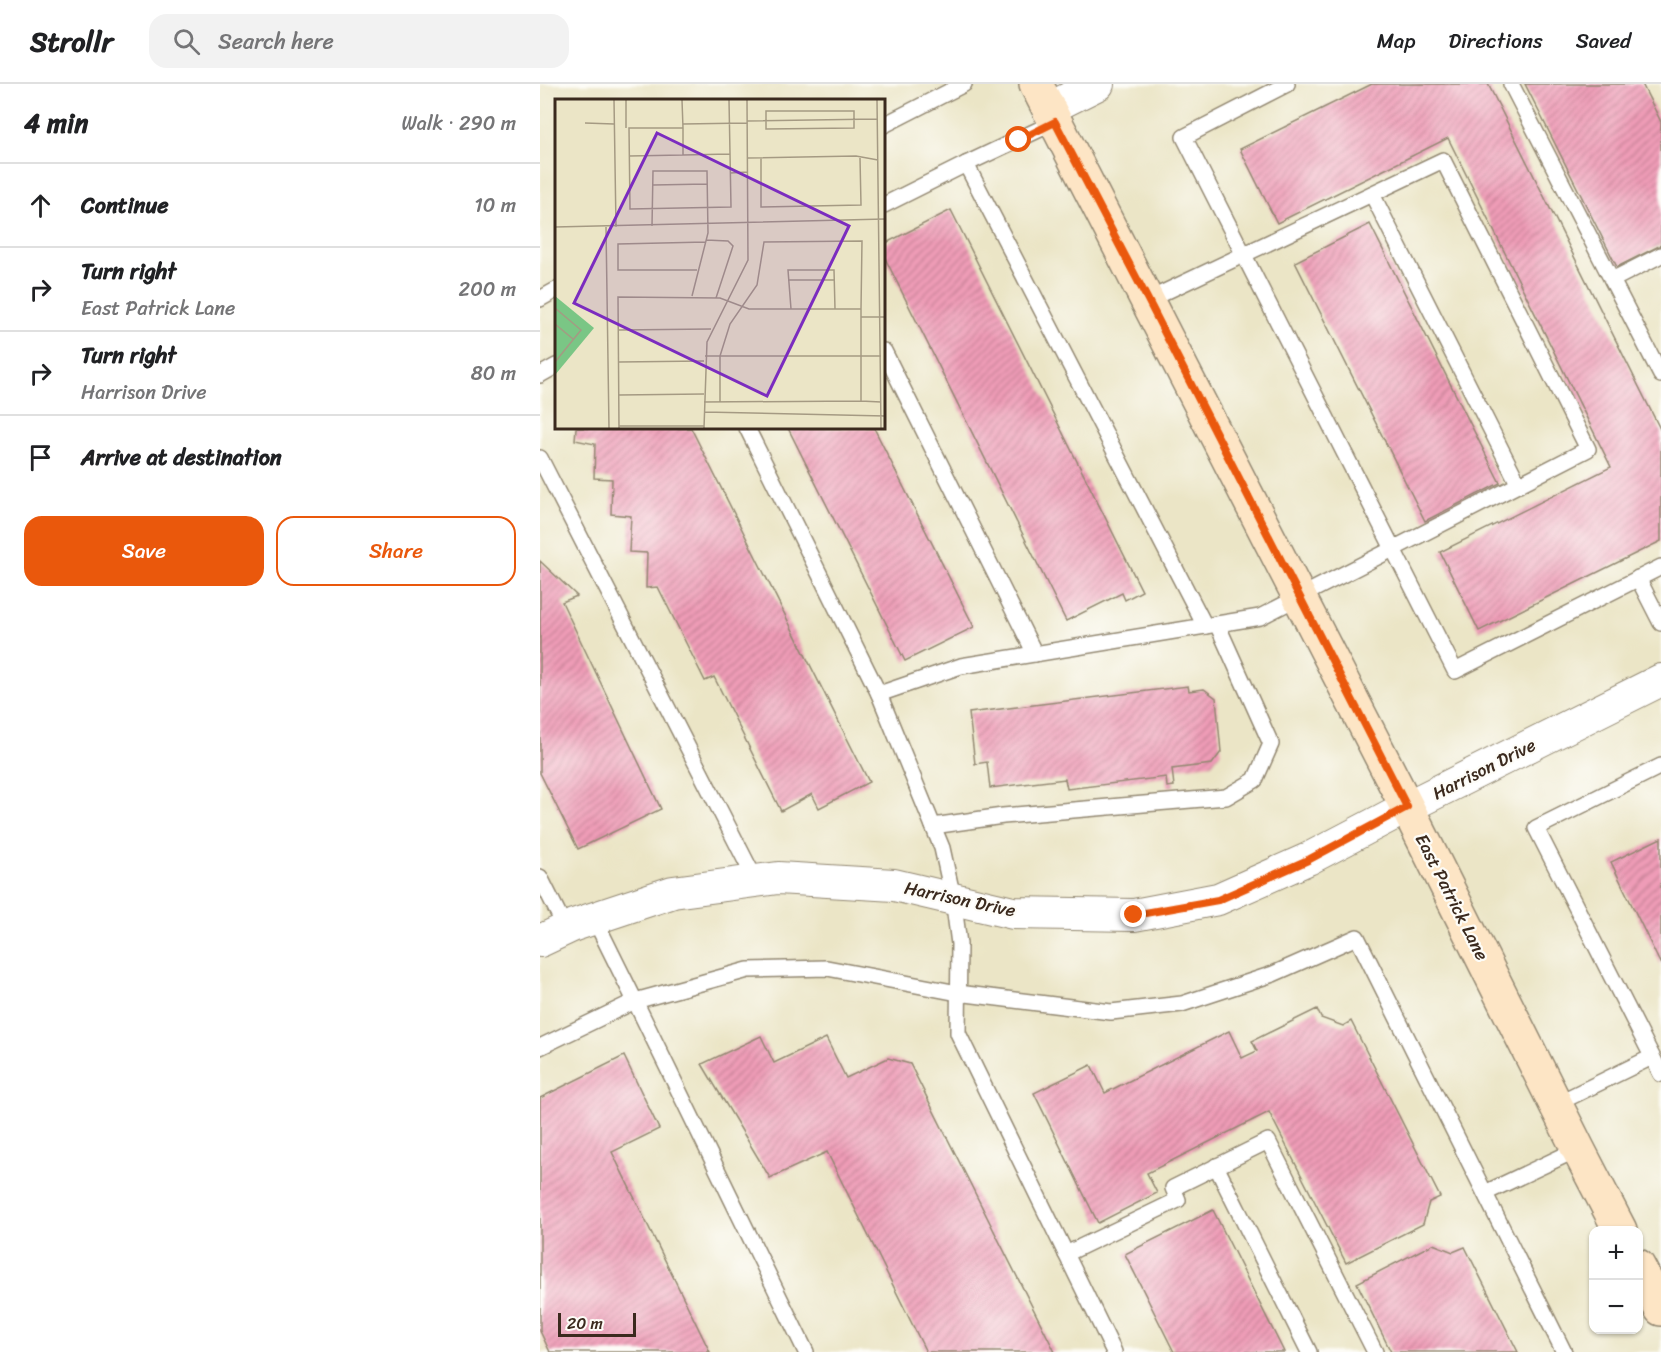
<!DOCTYPE html>
<html lang="en">
<head>
<meta charset="utf-8">
<style>
	body { margin:0; font-family:Sriracha,sans-serif; background:#f2f2f2; color:#202124 }
	.controls { position:absolute; right:18px; bottom:18px; display:grid; overflow:hidden; border-radius:12px; box-shadow:0 2px 4px #0004 }
	.controls button { width:54px; height:54px; display:grid; place-items:center; padding:0; border:0; border-bottom:2px solid #e0e0e0; background:#fff; color:#202124; font:30px sans-serif }
	.scale { position:absolute; left:18px; bottom:15px; width:78px; box-sizing:border-box; padding-left:6px; border:3px solid #3b2a1e; border-top:0; font-size:16px; line-height:21px; white-space:nowrap; color:#3b2a1e; -webkit-text-stroke:4px #fdfcf7; paint-order:stroke }
	.stop { position:absolute; width:18px; height:18px; margin:-14px; border:4px solid #ea580c; border-radius:50%; background:#fff }
	.stop.end { background:#ea580c; border-color:#fff; box-shadow:0 2px 6px #0008 }
	.list { margin:0; padding:0; list-style:none }
	h2 { display:flex; justify-content:space-between; align-items:center; height:78px; margin:0; padding:0 24px; font-size:26px }
	h2 small { font-size:20px; font-weight:400; color:#757577 }
	.list li { display:grid; grid-template-columns:39px 1fr auto; gap:18px; align-items:center; box-sizing:border-box; height:84px; padding:0 24px; border-top:2px solid #e0e0e0 }
	.list b { display:block; font-size:22px; white-space:nowrap }
	.list p { margin:0; font-size:20px; white-space:nowrap; color:#757577 }
	.list em { font-size:20px; font-style:normal; color:#757577 }
	.actions { display:flex; gap:12px; padding:18px 24px }
	.actions a { flex:1; padding:14px 0; border:2px solid #ea580c; border-radius:18px; text-align:center; font-size:21px; color:#ea580c }
	.actions .main { background:#ea580c; color:#fff }
	.icon { flex:none; width:33px; height:33px; fill:none; stroke:currentColor; stroke-width:2; stroke-linecap:round; stroke-linejoin:round }
	.map { position:relative; flex:none; width:1121px; height:1268px; overflow:hidden }
	header { display:flex; align-items:center; gap:36px; box-sizing:border-box; height:84px; padding:0 30px; background:#fff; border-bottom:2px solid #e0e0e0 }
	header strong { font-size:28px }
	nav { display:flex; gap:33px; margin-inline-start:auto; font-size:21px }
	.search { width:420px; height:54px; background:#f2f2f2; display:flex; align-items:center; gap:15px; box-sizing:border-box; padding:0 21px; border-radius:18px; color:#757577; font-size:22px }
	main { display:flex }
	aside { flex:1; background:#fff }
	.map>svg:first-child { display:block }
</style>
</head>
<body>
<header>
<strong>Strollr</strong>
<div class="search"><svg class="icon" aria-label="search" viewBox="0 0 24 24"><circle cx="10" cy="10" r="6"/><path d="M15 15l6 6"/></svg>Search here</div>
<nav><a>Map</a><a>Directions</a><a>Saved</a></nav>
</header>
<main>
<aside>
<h2>4 min<small>Walk · 290 m</small></h2>
<ul class="list">
<li><svg class="icon" aria-label="ahead" viewBox="0 0 24 24"><path d="M12 20V5M6 11l6-6 6 6"/></svg><div><b>Continue</b></div><em>10 m</em></li>
<li><svg class="icon" aria-label="right" viewBox="0 0 24 24"><path d="M7 20v-9h11M14 6l5 5-5 5"/></svg><div><b>Turn right</b><p>East Patrick Lane</p></div><em>200 m</em></li>
<li><svg class="icon" aria-label="right" viewBox="0 0 24 24"><path d="M7 20v-9h11M14 6l5 5-5 5"/></svg><div><b>Turn right</b><p>Harrison Drive</p></div><em>80 m</em></li>
<li><svg class="icon" aria-label="arrive" viewBox="0 0 24 24"><path d="M6 21V4h12l-3 4 3 4H6"/></svg><div><b>Arrive at destination</b></div></li>
</ul>
<div class="actions"><a class="main">Save</a><a>Share</a></div>
</aside>
<div class="map">
<svg width="1121" height="1268" viewBox="0 0 1121 1268">
	<defs>
		<pattern id="building-hatch" width="6" height="6" patternUnits="userSpaceOnUse" patternTransform="scale(1.5)"><rect width="6" height="6" fill="#ef9cb7"/><path d="M-1 1l2-2M0 6l6-6M5 7l2-2" fill="none" stroke="#c37f94"/></pattern>
	</defs>
	<rect width="100%" height="100%" fill="#fdfcf7"/>
	<filter id="ink" filterUnits="userSpaceOnUse"><feTurbulence type="fractalNoise" baseFrequency=".0167" numOctaves="2"/><feDisplacementMap in="SourceGraphic" scale="12" xChannelSelector="R" yChannelSelector="G"/><feConvolveMatrix kernelMatrix="1 2 1 2 8 2 1 2 1" color-interpolation-filters="sRGB"/></filter>
	<filter id="wash" filterUnits="userSpaceOnUse"><feTurbulence type="fractalNoise" baseFrequency=".008" numOctaves="4" result="noise"/><feDisplacementMap in="SourceGraphic" scale="24" xChannelSelector="R" yChannelSelector="G"/><feGaussianBlur stdDeviation="1.35" result="paint"/><feColorMatrix in="noise" values="0 0 0 0 0 0 0 0 0 0 0 0 0 0 0 0 0 1.4 0 .05"/><feComposite in="paint" operator="in"/></filter>
	<g filter="url(#wash)">
		<rect width="100%" height="100%" fill="#ebe5c6"/>
		<g id="blocks">
			<g fill="url(#building-hatch)">
				<polygon points="832,0 948,0 1121,347 1121,457 939,547 900,468 1071,383 908,54 737,139 700,65"/>
				<polygon points="985,0 1102,0 1121,38 1121,161 1077,183"/>
				<polygon points="411,126 602,507 585,516 582,509 526,537 344,172 344,160"/>
				<polygon points="830,140 960,399 885,437 755,178"/>
				<polygon points="36,344 151,344 329,698 279,724 272,710 241,727 174,593 165,597 118,503 106,504 107,469 89,468 91,432 71,430 72,395 54,394 55,360 35,356"/>
				<polygon points="248,344 334,344 434,543 365,577"/>
				<polygon points="0,477 37,512 22,518 121,725 38,765 0,689"/>
				<polygon points="648,602 649,607 664,605 676,614 681,668 672,680 632,685 634,702 627,703 626,693 527,705 525,695 450,704 447,678 435,680 429,629"/>
				<polygon points="1121,754 1121,881 1071,778"/>
				<polygon points="777,925 781,934 803,942 811,937 900,1113 889,1118 883,1140 806,1179 729,1028 607,1089 617,1109 558,1139 494,1009 551,981 565,1009 689,947 702,974 717,967 712,957"/>
				<polygon points="221,952 234,979 286,954 306,994 348,974 370,980 515,1268 386,1268 287,1068 230,1094 162,980"/>
				<polygon points="84,972 119,1045 72,1068 170,1268 10,1268 0,1247 0,1014"/>
				<polygon points="673,1126 744,1268 634,1268 585,1170"/>
				<polygon points="893,1160 913,1168 925,1163 978,1268 851,1268 817,1199"/>
			</g>
		</g>
	</g>
	<g filter="url(#ink)">
		<use href="#blocks" fill-opacity="0" stroke="#938872" stroke-width="1.5"/>
		<g fill="none" stroke-linecap="round" stroke-linejoin="round">
			<defs>
				<g id="lane">
					<polyline points="747,0 644,53 915,587 1121,483"/>
					<polyline points="971,0 1072,196"/>
					<polyline points="344,41 424,0"/>
					<polyline points="426,80 515,38"/>
					<polyline points="832,110 979,401"/>
					<polyline points="344,121 426,80 665,542"/>
					<polyline points="1121,171 1072,196 1121,291"/>
					<polyline points="0,215 16,206"/>
					<polyline points="344,267 495,570"/>
					<polyline points="0,291 16,282"/>
					<polyline points="207,344 339,610 402,764 413,814 419,860 418,949 574,1268"/>
					<polyline points="0,374 216,797"/>
					<polyline points="1098,494 1121,539"/>
					<polyline points="339,610 421,582 720,533 1048,365 903,76 608,216"/>
					<polyline points="1121,682 996,744 1121,990"/>
					<polyline points="393,742 463,732 686,713 715,696 731,660 677,540"/>
					<polyline points="0,793 26,845"/>
					<polyline points="0,963 95,917 54,834"/>
					<polyline points="1016,1020 1112,973"/>
					<polyline points="676,1082 769,1268"/>
					<polyline points="945,1109 1038,1065"/>
					<polyline points="526,1170 638,1116 633,1104 728,1057 835,1268"/>
					<polyline points="266,1268 95,917 208,886 287,884 418,909 571,928 642,920 733,890 817,853 1024,1268"/>
				</g>
				<g id="street">
					<polyline points="508,25 558,0"/>
					<polyline points="0,857 34,841 133,808 238,794 354,801 473,829 594,831 678,815 768,775 867,723 1121,596"/>
				</g>
				<g id="secondary">
					<polyline points="496,0 867,723 1038,1065 1080,1146"/>
					<polyline points="1098,1182 1121,1225"/>
				</g>
			</defs>
			<use href="#lane" stroke="#938872" stroke-width="18"/>
			<use href="#street" stroke="#938872" stroke-width="34"/>
			<use href="#secondary" stroke="#938872" stroke-width="36"/>
			<use href="#lane" stroke="#fff" stroke-width="15"/>
			<use href="#street" stroke="#fff" stroke-width="32"/>
			<use href="#secondary" stroke="#fde5c5" stroke-width="33"/>
		</g>
	</g>
	<g fill="none" stroke-linecap="round" stroke-linejoin="round" filter="url(#ink)">
		<polyline stroke="#ea580c" stroke-width="8" points="479,56 515,38 608,216 867,723 768,776 678,816 594,831"/>
	</g>
	<g text-anchor="middle" stroke-width="4.5" stroke-linejoin="round" paint-order="stroke">
		<g font-size="18" fill="#3b2a1e" stroke="#fdfcf7">
			<text transform="translate(944 685) rotate(-27)" y="6">Harrison Drive</text>
			<text transform="translate(912 813) rotate(63)" y="6">East Patrick Lane</text>
			<text transform="translate(420 815) rotate(12)" y="6">Harrison Drive</text>
		</g>
	</g>
	<g transform="translate(15 15)">
		<rect width="330" height="330" fill="#ebe5c6"/>
		<path d="M 0,197 L 39,229 L 0,276 Z" fill="#7ac685"/>
		<path fill="none" stroke="#a59a83" stroke-width="1.5" d="M 59,1 L 61,128M 127,1 L 128,29 L 74,29 L 75,110 L 176,108 L 174,1M 322,1 L 326,329M 211,12 L 299,12 L 299,29 L 211,30 ZM 192,22 L 322,20M 30,24 L 59,25M 128,25 L 192,24M 71,29 L 71,1M 128,29 L 128,56 L 175,55M 74,57 L 128,56M 192,59 L 301,57 L 323,61M 206,59 L 206,108 L 306,106 L 305,59M 175,74 L 193,73M 98,86 L 152,85M 97,127 L 98,72 L 152,72 L 153,134 L 137,197M 0,128 L 330,120M 51,128 L 54,329M 151,141 L 173,142 L 178,147 L 161,199M 142,171 L 63,171 L 63,145 L 151,143M 233,181 L 279,181M 0,209 L 26,231 L 0,263M 236,210 L 233,171 L 279,171 L 280,210M 306,210 L 307,142 L 209,143 L 202,186 L 175,225 L 165,257 L 326,257M 306,218 L 330,218M 0,225 L 18,240M 64,231 L 156,230M 150,257 L 165,257 L 165,303M 64,263 L 149,262M 64,296 L 149,295M 149,303 L 306,302M 149,313 L 330,317M 64,327 L 149,327M 64,329 L 63,198 L 165,199 L 194,210 L 306,210 L 306,302 L 326,303M 149,329 L 152,243 L 193,161 L 192,1"/>
		<path fill="#7b2cbf" fill-opacity="0.15" stroke="#7b2cbf" stroke-width="3" d="M 102,34 L 294,127 L 212,297 L 19,204 Z"/>
		<rect width="330" height="330" fill="none" stroke="#3b2a1e" stroke-width="3"/>
	</g>
</svg>
<div class="controls">
<button>+</button>
<button>−</button>
</div>
<div class="scale">20 m</div>
<div class="stop" style="left:479px;top:56px"></div>
<div class="stop end" style="left:594px;top:831px"></div>
</div>
</main>
</body>
</html>
